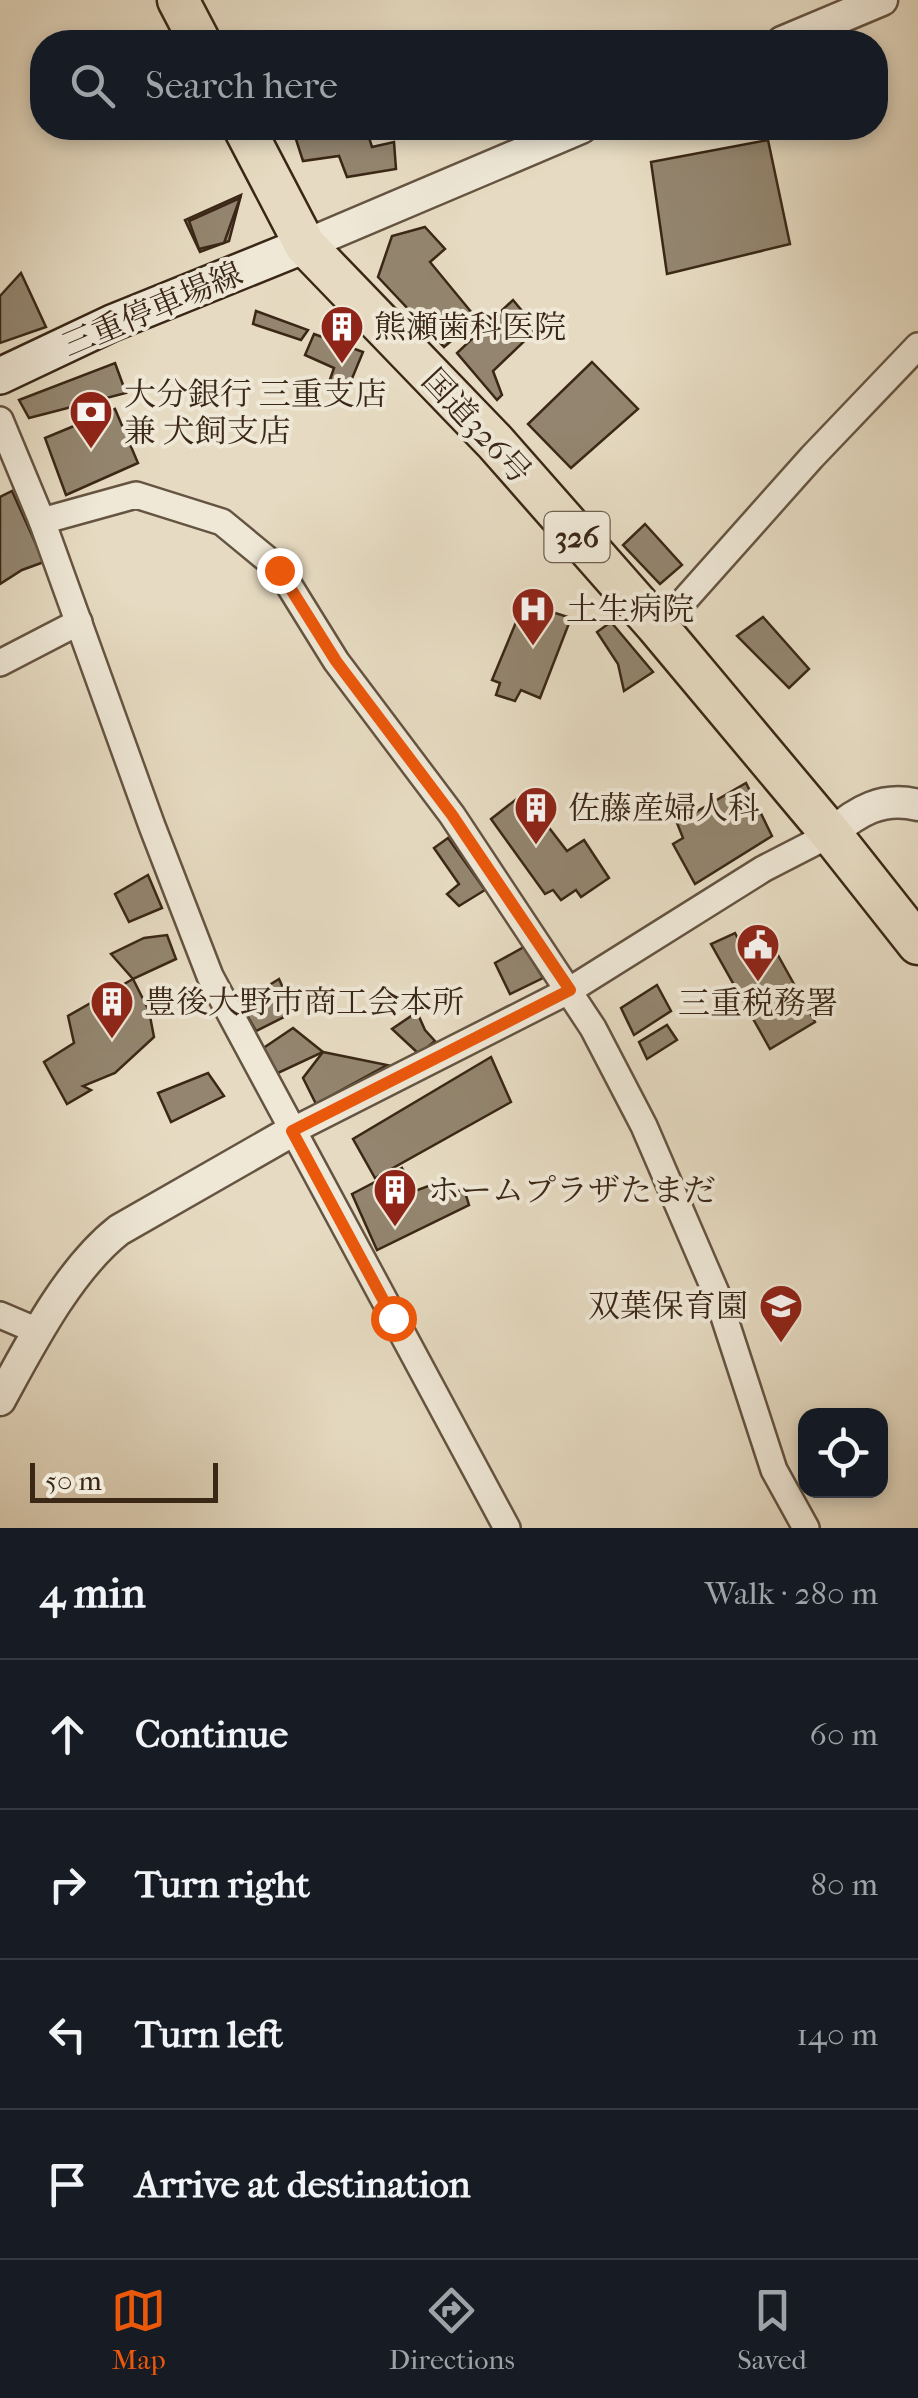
<!DOCTYPE html>
<html lang="en">
<head>
<meta charset="utf-8">
<style>
	body { margin:0; font-family:"IM FELL French Canon","Noto Serif JP",serif; background:#20242c; color:#f1f3f6 }
	.controls { position:absolute; right:30px; bottom:30px; display:grid; overflow:hidden; border-radius:20px; box-shadow:0 5px 15px #0003 }
	.controls button { width:90px; height:90px; display:grid; place-items:center; padding:0; border:0; border-bottom:2px solid #363941; background:#171b24; color:#f1f3f6; font:50px sans-serif }
	.scale { position:absolute; left:30px; bottom:25px; width:188px; box-sizing:border-box; padding-left:10px; border:5px solid #3a2716; border-top:0; font-size:28px; line-height:35px; white-space:nowrap; color:#3a2716; -webkit-text-stroke:8px #efe8d7; paint-order:stroke }
	.stop { position:absolute; width:30px; height:30px; margin:-22px; border:8px solid #ea580c; border-radius:50%; background:#fff }
	.stop.end { background:#ea580c; border-color:#fff; box-shadow:0 2px 10px #0008 }
	.list { margin:0; padding:0; list-style:none }
	h2 { display:flex; justify-content:space-between; align-items:center; height:130px; margin:0; padding:0 40px; font-size:42px }
	h2 small { font-size:32px; font-weight:400; color:#9ea1a6 }
	.list li { display:grid; grid-template-columns:65px 1fr auto; gap:30px; align-items:center; box-sizing:border-box; height:150px; padding:0 40px; border-top:2px solid #363941 }
	.list b { display:block; font-size:38px; white-space:nowrap }
	.list em { font-size:32px; font-style:normal; color:#9ea1a6 }
	.icon { flex:none; width:55px; height:55px; fill:none; stroke:currentColor; stroke-width:2; stroke-linecap:round; stroke-linejoin:round }
	.map { position:relative; flex:none; width:918px; height:1528px; overflow:hidden }
	.search { position:absolute; background:#171b24; box-shadow:0 5px 15px #0003; left:30px; right:30px; top:30px; height:110px; display:flex; align-items:center; gap:25px; box-sizing:border-box; padding:0 35px; border-radius:40px; color:#9ea1a6; font-size:38px }
	.sheet { height:730px; background:#171b24 }
	nav { display:flex; justify-content:space-around; align-items:center; box-sizing:border-box; height:140px; border-top:2px solid #363941; background:#171b24; font-size:28px; color:#9ea1a6 }
	nav a { display:grid; justify-items:center; gap:5px }
	nav .on { color:#ea580c }
	.map>svg:first-child { display:block }
</style>
</head>
<body>
<div class="map">
<svg width="918" height="1528" viewBox="0 0 918 1528">
	<rect width="100%" height="100%" fill="#e6dbc2"/>
	<filter id="stains"><feTurbulence type="fractalNoise" baseFrequency=".002" numOctaves="4"/><feColorMatrix values="0 0 0 0 .2 0 0 0 0 .09 0 0 0 0 .02 0 0 0 .5 -.17"/></filter>
	<radialGradient id="worn" r=".72"><stop offset=".6" stop-color="#630" stop-opacity="0"/><stop offset="1" stop-color="#630" stop-opacity=".3"/></radialGradient>
	<g fill="#93856f" stroke="#3a2716" stroke-width="2.5">
		<polygon points="283,128 366,128 372,147 394,142 396,169 347,177 339,156 303,161 293,130"/>
		<polygon points="768,140 790,244 667,274 651,162"/>
		<polygon points="241,195 229,241 200,252 185,220"/>
		<polygon points="240,198 224,243 199,249 189,221"/>
		<polygon points="425,227 445,249 430,262 477,319 444,347 378,277 392,236"/>
		<polygon points="21,273 46,327 0,343 0,296"/>
		<polygon points="513,300 537,329 493,371 502,395 497,400 457,353"/>
		<polygon points="256,311 308,330 301,340 253,324"/>
		<polygon points="314,334 363,352 346,393 327,388 334,368 305,355"/>
		<polygon points="592,362 638,409 571,468 528,424"/>
		<polygon points="115,363 126,393 29,418 19,400"/>
		<polygon points="115,409 138,463 66,495 45,438"/>
		<polygon points="12,491 44,562 22,570 0,584 0,497"/>
		<polygon points="645,524 682,565 660,584 623,545"/>
		<polygon points="524,603 571,618 540,698 521,690 515,701 496,695 500,683 492,680"/>
		<polygon points="763,617 809,669 789,688 737,636"/>
		<polygon points="611,622 653,672 624,691 618,664 597,632"/>
		<polygon points="746,783 772,836 695,884 673,844 683,838 677,823"/>
		<polygon points="523,794 567,851 584,840 609,878 581,897 576,890 561,900 553,890 545,894 491,819"/>
		<polygon points="448,838 485,890 459,906 447,894 459,884 434,848"/>
		<polygon points="148,875 162,908 129,922 115,894"/>
		<polygon points="764,930 815,1022 770,1049 711,944 735,933 740,942"/>
		<polygon points="167,935 176,959 133,979 111,954 144,938"/>
		<polygon points="524,947 543,978 510,994 495,963"/>
		<polygon points="133,979 149,1011 154,1037 115,1073 83,1086 91,1090 67,1104 44,1062 74,1043 68,1016"/>
		<polygon points="279,979 294,1012 256,1031 240,1003"/>
		<polygon points="657,985 671,1011 634,1035 621,1008"/>
		<polygon points="417,1012 425,1030 435,1041 419,1054 392,1029"/>
		<polygon points="667,1025 677,1040 647,1059 639,1042"/>
		<polygon points="293,1028 323,1052 278,1073 259,1051"/>
		<polygon points="323,1052 387,1065 316,1104 303,1078"/>
		<polygon points="491,1057 511,1102 375,1178 353,1139"/>
		<polygon points="208,1073 224,1096 171,1122 158,1093"/>
		<polygon points="402,1168 415,1191 434,1184 443,1197 464,1189 469,1205 377,1250 352,1194"/>
	</g>
	<g fill="none" stroke-linecap="round" stroke-linejoin="round">
		<defs>
			<g id="minor">
				<polyline points="0,420 42,521 152,826 210,976 507,1528"/>
				<polyline points="42,521 136,495 222,522 279,569 336,661 452,815 593,1028 644,1126 717,1295 774,1470 806,1528"/>
				<polyline points="656,625 673,613 812,457 918,346"/>
				<polyline points="0,663 79,622"/>
				<polyline points="292,1131 570,990 763,869 831,834"/>
				<polyline points="0,1315 40,1332"/>
			</g>
			<g id="tertiary">
				<polyline points="782,42 882,0"/>
				<polyline points="305,245 581,128"/>
				<path d="M 831,834 C 857,811 883,796 918,805"/>
				<path d="M 0,1400 C 30,1345 69,1269 119,1230 L 292,1131"/>
			</g>
			<polyline id="secondary" points="0,376 112,323 305,245"/>
			<g id="trunk">
				<polyline points="178,0 200,42"/>
				<polyline points="244,128 305,245 495,442 656,625 831,834 918,944"/>
			</g>
		</defs>
		<use href="#minor" stroke="#655441" stroke-width="30"/>
		<use href="#tertiary" stroke="#655441" stroke-width="35"/>
		<use href="#secondary" stroke="#3a2716" stroke-width="40"/>
		<use href="#trunk" stroke="#3a2716" stroke-width="45"/>
		<use href="#minor" stroke="#efe8d7" stroke-width="25"/>
		<use href="#tertiary" stroke="#efe8d7" stroke-width="30"/>
		<use href="#secondary" stroke="#efe8d7" stroke-width="35"/>
		<use href="#trunk" stroke="#e6dbc2" stroke-width="40"/>
	</g>
	<g fill="none" stroke-linecap="round" stroke-linejoin="round">
		<polyline stroke="#ea580c" stroke-width="12" points="279,570 336,661 452,815 570,990 292,1131 393,1318"/>
	</g>
	<defs>
		<symbol id="building-pin" viewBox="-11 -11 22 30"><path d="M0 17L-7.5 6A9.5 9.5 0 1 1 7.5 6Z" fill="#8f2418" stroke="#efe8d7"/><path d="M-4-6H4V6H1V3H-1V6H-4ZM-2.5-4.3h1.7v1.8h-1.7ZM.8-4.3h1.7v1.8H.8ZM-2.5-1h1.7V.8h-1.7ZM.8-1h1.7V.8H.8Z" fill="#fff"/></symbol>
		<symbol id="bank-pin" viewBox="-11 -11 22 30"><path d="M0 17L-7.5 6A9.5 9.5 0 1 1 7.5 6Z" fill="#8f2418" stroke="#efe8d7"/><path d="M-6-4H6V4H-6ZM0-2.3a2.3 2.3 0 1 0 0 4.6a2.3 2.3 0 1 0 0-4.6Z" fill="#fff"/></symbol>
		<symbol id="hospital-pin" viewBox="-11 -11 22 30"><path d="M0 17L-7.5 6A9.5 9.5 0 1 1 7.5 6Z" fill="#8f2418" stroke="#efe8d7"/><path d="M-5-5h3v3.5h4V-5h3V5h-3V1.5h-4V5h-3Z" fill="#fff"/></symbol>
		<symbol id="civic-pin" viewBox="-11 -11 22 30"><path d="M0 17L-7.5 6A9.5 9.5 0 1 1 7.5 6Z" fill="#8f2418" stroke="#efe8d7"/><path d="M-.6-6.5H3V-4.5H.6V-3L4-1V1h2V6H-6V1h2V-1L-.6-3ZM-1.2 2.5V6h2.4V2.5Z" fill="#fff"/></symbol>
		<symbol id="school-pin" viewBox="-11 -11 22 30"><path d="M0 17L-7.5 6A9.5 9.5 0 1 1 7.5 6Z" fill="#8f2418" stroke="#efe8d7"/><path d="M0-5L7-2L0 1L-7-2ZM-4 1L0 2.5L4 1V4Q0 6-4 4Z" fill="#fff"/></symbol>
	</defs>
	<g fill-rule="evenodd">
		<use href="#building-pin" x="317" y="302" width="50" height="68"/>
		<use href="#bank-pin" x="66" y="387" width="50" height="68"/>
		<use href="#hospital-pin" x="508" y="584" width="50" height="68"/>
		<use href="#building-pin" x="511" y="783" width="50" height="68"/>
		<use href="#civic-pin" x="733" y="920" width="50" height="68"/>
		<use href="#building-pin" x="87" y="977" width="50" height="68"/>
		<use href="#building-pin" x="370" y="1165" width="50" height="68"/>
		<use href="#school-pin" x="756" y="1281" width="50" height="68"/>
	</g>
	<g text-anchor="middle" stroke-width="8" stroke-linejoin="round" paint-order="stroke">
		<rect fill="#efe8d7" stroke="#706150" stroke-width="2.5" x="544.5" y="512" width="65" height="50" rx="8"/>
		<g font-size="30" font-weight="bold" fill="#3a2716">
			<text x="577" y="547">326</text>
		</g>
		<g font-size="32" fill="#3a2716" stroke="#efe8d7">
			<text transform="translate(152 309) rotate(-23)" y="11">三重停車場線</text>
			<text transform="translate(477 426) rotate(47)" y="11">国道326号</text>
		</g>
		<g font-size="32" fill="#3a2716" stroke="#efe8d7" text-anchor="start">
			<text x="374" y="338">熊瀬歯科医院</text>
			<text x="124" y="405">大分銀行 三重支店<tspan x="124" dy="37">兼 犬飼支店</tspan></text>
			<text x="566" y="620">土生病院</text>
			<text x="568" y="819">佐藤産婦人科</text>
			<text x="144" y="1013">豊後大野市商工会本所</text>
			<text x="758" y="1014" text-anchor="middle">三重税務署</text>
			<text x="428" y="1201">ホームプラザたまだ</text>
			<text x="748" y="1317" text-anchor="end">双葉保育園</text>
		</g>
	</g>
	<rect width="100%" height="100%" filter="url(#stains)"/>
	<rect width="100%" height="100%" fill="url(#worn)"/>
</svg>
<div class="controls">
<button><svg class="icon" aria-label="locate" viewBox="0 0 24 24"><circle cx="12" cy="12" r="6"/><path d="M12 2v4M12 18v4M2 12h4M18 12h4"/></svg></button>
</div>
<div class="scale">50 m</div>
<div class="stop" style="left:393px;top:1318px"></div>
<div class="stop end" style="left:279px;top:570px"></div>
<div class="search"><svg class="icon" aria-label="search" viewBox="0 0 24 24"><circle cx="10" cy="10" r="6"/><path d="M15 15l6 6"/></svg>Search here</div>
</div>
<section class="sheet">
<h2>4 min<small>Walk · 280 m</small></h2>
<ul class="list">
<li><svg class="icon" aria-label="ahead" viewBox="0 0 24 24"><path d="M12 20V5M6 11l6-6 6 6"/></svg><div><b>Continue</b></div><em>60 m</em></li>
<li><svg class="icon" aria-label="right" viewBox="0 0 24 24"><path d="M7 20v-9h11M14 6l5 5-5 5"/></svg><div><b>Turn right</b></div><em>80 m</em></li>
<li><svg class="icon" aria-label="left" viewBox="0 0 24 24"><path d="M17 20v-9H6M10 6l-5 5 5 5"/></svg><div><b>Turn left</b></div><em>140 m</em></li>
<li><svg class="icon" aria-label="arrive" viewBox="0 0 24 24"><path d="M6 21V4h12l-3 4 3 4H6"/></svg><div><b>Arrive at destination</b></div></li>
</ul>
</section>
<nav>
<a class="on"><svg class="icon" aria-label="map" viewBox="0 0 24 24"><path d="M3 6l6-2 6 2 6-2v14l-6 2-6-2-6 2zM9 4v14M15 6v14"/></svg>Map</a>
<a><svg class="icon" aria-label="directions" viewBox="0 0 24 24"><path d="M12 3l9 9-9 9-9-9zM9 14v-3h6M13 9l2 2-2 2"/></svg>Directions</a>
<a><svg class="icon" aria-label="saved" viewBox="0 0 24 24"><path d="M7 4h10v16l-5-4-5 4z"/></svg>Saved</a>
</nav>
</body>
</html>
